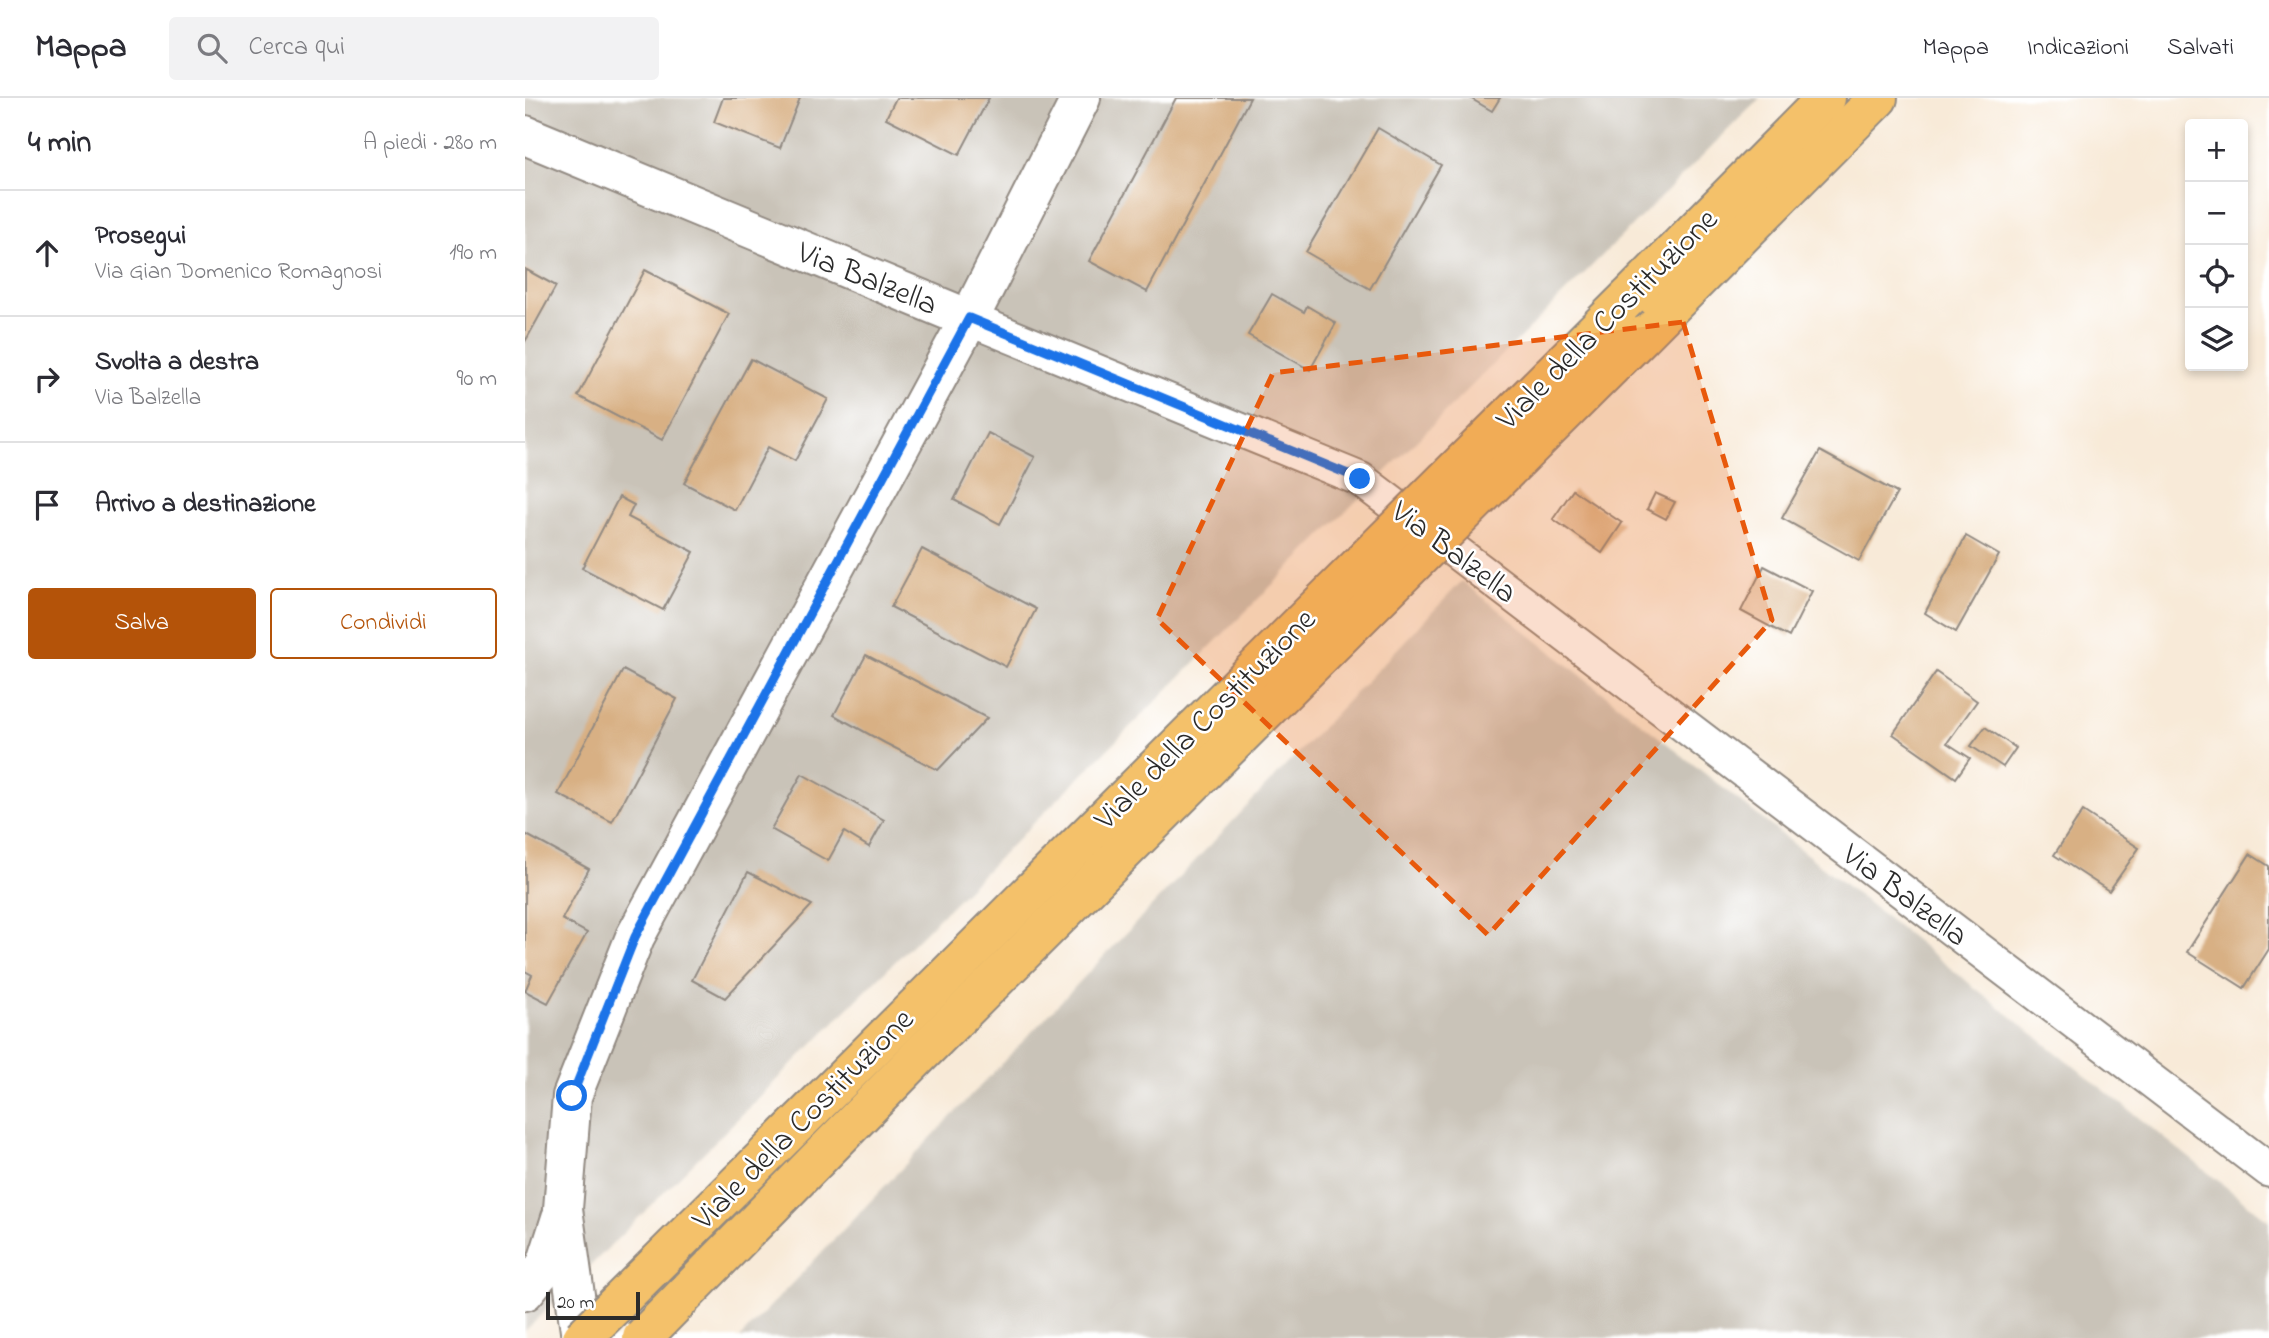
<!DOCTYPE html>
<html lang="it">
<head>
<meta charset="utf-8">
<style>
	body { margin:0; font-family:"Indie Flower",sans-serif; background:#f2f2f3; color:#2b2b33 }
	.controls { position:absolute; right:21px; top:21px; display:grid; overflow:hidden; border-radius:7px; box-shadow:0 4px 10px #0003 }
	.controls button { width:63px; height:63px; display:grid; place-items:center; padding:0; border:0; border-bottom:2px solid #e1e1e2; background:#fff; color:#2b2b33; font:35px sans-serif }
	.scale { position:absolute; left:21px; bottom:18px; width:94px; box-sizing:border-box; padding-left:7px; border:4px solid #2b2b2b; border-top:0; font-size:19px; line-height:24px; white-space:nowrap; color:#2b2b2b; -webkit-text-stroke:5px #fff; paint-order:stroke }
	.stop { position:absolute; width:21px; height:21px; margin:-16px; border:5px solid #1a73e8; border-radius:50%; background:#fff }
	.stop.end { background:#1a73e8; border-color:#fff; box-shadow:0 2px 7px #0008 }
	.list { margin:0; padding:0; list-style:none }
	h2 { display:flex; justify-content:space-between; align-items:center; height:91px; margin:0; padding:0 28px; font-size:30px }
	h2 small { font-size:23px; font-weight:400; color:#7c7c81 }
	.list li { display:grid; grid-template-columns:46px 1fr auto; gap:21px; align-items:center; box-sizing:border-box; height:126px; padding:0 28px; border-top:2px solid #e1e1e2 }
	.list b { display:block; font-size:26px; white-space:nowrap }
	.list p { margin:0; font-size:23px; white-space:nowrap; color:#7c7c81 }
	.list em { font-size:23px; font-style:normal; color:#7c7c81 }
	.actions { display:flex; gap:14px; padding:21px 28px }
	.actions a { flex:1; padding:16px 0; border:2px solid #b45309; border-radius:7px; text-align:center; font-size:24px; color:#b45309 }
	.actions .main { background:#b45309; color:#fff }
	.icon { flex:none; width:38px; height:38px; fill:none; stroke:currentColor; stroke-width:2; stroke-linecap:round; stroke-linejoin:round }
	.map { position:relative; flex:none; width:1744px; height:1240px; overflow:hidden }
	header { display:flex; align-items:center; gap:42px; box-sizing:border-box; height:98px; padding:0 35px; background:#fff; border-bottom:2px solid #e1e1e2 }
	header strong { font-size:33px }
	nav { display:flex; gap:38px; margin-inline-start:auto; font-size:24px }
	.search { width:490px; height:63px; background:#f2f2f3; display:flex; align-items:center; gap:18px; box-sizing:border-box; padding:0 24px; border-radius:7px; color:#7c7c81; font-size:26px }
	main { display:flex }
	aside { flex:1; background:#fff }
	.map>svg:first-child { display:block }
</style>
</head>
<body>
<header>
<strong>Mappa</strong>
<div class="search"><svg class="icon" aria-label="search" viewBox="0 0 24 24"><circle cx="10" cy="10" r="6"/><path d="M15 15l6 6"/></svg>Cerca qui</div>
<nav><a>Mappa</a><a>Indicazioni</a><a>Salvati</a></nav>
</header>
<main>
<aside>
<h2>4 min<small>A piedi · 280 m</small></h2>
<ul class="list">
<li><svg class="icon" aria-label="ahead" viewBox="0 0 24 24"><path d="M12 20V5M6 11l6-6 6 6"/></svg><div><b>Prosegui</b><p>Via Gian Domenico Romagnosi</p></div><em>190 m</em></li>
<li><svg class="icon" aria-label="right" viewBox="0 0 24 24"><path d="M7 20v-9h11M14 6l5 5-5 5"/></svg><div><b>Svolta a destra</b><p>Via Balzella</p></div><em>90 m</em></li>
<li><svg class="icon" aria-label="arrive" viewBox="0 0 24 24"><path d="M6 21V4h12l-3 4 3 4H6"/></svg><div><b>Arrivo a destinazione</b></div></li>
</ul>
<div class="actions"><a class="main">Salva</a><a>Condividi</a></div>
</aside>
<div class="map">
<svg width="1744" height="1240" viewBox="0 0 1744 1240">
	<rect width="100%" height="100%" fill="#fff"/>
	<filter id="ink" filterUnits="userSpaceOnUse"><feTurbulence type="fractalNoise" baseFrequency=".0143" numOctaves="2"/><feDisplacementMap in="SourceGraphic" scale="14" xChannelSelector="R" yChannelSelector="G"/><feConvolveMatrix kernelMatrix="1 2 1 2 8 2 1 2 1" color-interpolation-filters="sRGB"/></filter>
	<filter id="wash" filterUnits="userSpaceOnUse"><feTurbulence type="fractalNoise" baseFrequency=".00686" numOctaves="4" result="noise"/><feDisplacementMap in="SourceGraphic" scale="28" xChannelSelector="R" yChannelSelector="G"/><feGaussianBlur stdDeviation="1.57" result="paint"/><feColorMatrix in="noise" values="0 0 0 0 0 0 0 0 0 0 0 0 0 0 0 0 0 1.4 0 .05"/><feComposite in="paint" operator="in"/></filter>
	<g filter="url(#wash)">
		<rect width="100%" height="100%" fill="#f8ead8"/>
		<g fill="#c9c3b8">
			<polygon points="0,0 1235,0 0,1233"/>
			<polygon points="937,483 1744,1123 1744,1240 215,1240"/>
		</g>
		<g id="blocks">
			<g fill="#d8b084">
				<polygon points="198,0 275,0 255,50 189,24"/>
				<polygon points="371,0 464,0 434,57 361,20"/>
				<polygon points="651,0 725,0 622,194 564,163"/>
				<polygon points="945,0 975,0 967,13"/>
				<polygon points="853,30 916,67 845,191 781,154"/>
				<polygon points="0,171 31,188 0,244"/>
				<polygon points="120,172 204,216 137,342 53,298"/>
				<polygon points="747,196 779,214 782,208 811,225 785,272 723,237"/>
				<polygon points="226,261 303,301 270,363 243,349 210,412 159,385"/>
				<polygon points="463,335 510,359 475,426 429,402"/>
				<polygon points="1295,353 1372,395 1334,463 1257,420"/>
				<polygon points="1048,392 1097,425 1077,455 1028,421"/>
				<polygon points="1130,395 1150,404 1141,421 1122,411"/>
				<polygon points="94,399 109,407 103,419 169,454 138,512 57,470"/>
				<polygon points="1441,438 1474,457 1431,534 1400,515"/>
				<polygon points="397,451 511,511 481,569 366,509"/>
				<polygon points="1239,468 1287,493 1264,539 1216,513"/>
				<polygon points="341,557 393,584 462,620 413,672 360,645 309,617"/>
				<polygon points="98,572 152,601 87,724 33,696"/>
				<polygon points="1411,574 1452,603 1422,645 1445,660 1431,680 1368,636"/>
				<polygon points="1460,629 1491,650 1478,669 1446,648"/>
				<polygon points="277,676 359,722 344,749 319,734 303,763 246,731"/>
				<polygon points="1558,713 1614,750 1584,793 1529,757"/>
				<polygon points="0,736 64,771 37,821 62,835 23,905 0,893 7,877 0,873"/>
				<polygon points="1725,756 1744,768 1744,851 1719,890 1662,854"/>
				<polygon points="223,774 287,807 200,900 167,882"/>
			</g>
		</g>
	</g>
	<g filter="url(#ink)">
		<use href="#blocks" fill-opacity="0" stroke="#928a82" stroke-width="2"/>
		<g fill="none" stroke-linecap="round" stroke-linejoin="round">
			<defs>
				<polyline id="minor" points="444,221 835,381 1744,1072"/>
				<g id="tertiary">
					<polyline points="0,37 444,221"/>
					<polyline points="0,1193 21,1167 36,1120"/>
					<polyline points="56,1240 38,1111 47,998 110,839 444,221 556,0"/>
				</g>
				<g id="trunk">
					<polyline points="1104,199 1301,0"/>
					<polyline points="1117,238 1353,0"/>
				</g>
			</defs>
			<use href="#minor" stroke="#928a82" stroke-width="37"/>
			<use href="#tertiary" stroke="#928a82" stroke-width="42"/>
			<use href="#trunk" stroke="#928a82" stroke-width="42"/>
			<use href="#minor" stroke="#fff" stroke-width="33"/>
			<use href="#tertiary" stroke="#fff" stroke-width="38"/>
			<use href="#trunk" stroke="#f4c16a" stroke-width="38"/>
			<defs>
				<g id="trunk-bridge">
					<polyline points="57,1240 1104,199"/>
					<polyline points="117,1240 394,958 1117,238"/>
				</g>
			</defs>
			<use href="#trunk-bridge" stroke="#928a82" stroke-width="42" stroke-linecap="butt"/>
			<use href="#trunk-bridge" stroke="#f4c16a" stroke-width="38"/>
		</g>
	</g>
	<g fill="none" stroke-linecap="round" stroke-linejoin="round" filter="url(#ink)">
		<polyline stroke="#1a73e8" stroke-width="9" points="47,998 110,839 444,220 835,381"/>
	</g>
	<path fill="#e8590c" fill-opacity="0.2" stroke="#e8590c" stroke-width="5" stroke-dasharray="14 9" stroke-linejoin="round" d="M 1158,224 L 1247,522 L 963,837 L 632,521 L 748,275 Z"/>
	<g text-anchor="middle" stroke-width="5" stroke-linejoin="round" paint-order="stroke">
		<g font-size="32" fill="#2b2b2b" stroke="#fff">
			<text transform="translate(343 179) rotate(22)" y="11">Via Balzella</text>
			<text transform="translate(1081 220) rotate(-45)" y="11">Viale della Costituzione</text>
			<text transform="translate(930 453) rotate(37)" y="11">Via Balzella</text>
			<text transform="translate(679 620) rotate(-45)" y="11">Viale della Costituzione</text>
			<text transform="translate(1381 796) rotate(37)" y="11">Via Balzella</text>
			<text transform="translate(277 1020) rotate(-45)" y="11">Viale della Costituzione</text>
		</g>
	</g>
</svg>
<div class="controls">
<button>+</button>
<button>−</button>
<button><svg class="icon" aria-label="locate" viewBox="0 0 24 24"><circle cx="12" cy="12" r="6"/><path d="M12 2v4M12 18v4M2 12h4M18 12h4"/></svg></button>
<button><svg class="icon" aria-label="layers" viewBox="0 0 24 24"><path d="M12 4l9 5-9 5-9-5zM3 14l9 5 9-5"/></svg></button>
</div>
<div class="scale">20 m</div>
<div class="stop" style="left:47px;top:998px"></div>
<div class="stop end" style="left:835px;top:381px"></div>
</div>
</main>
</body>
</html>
